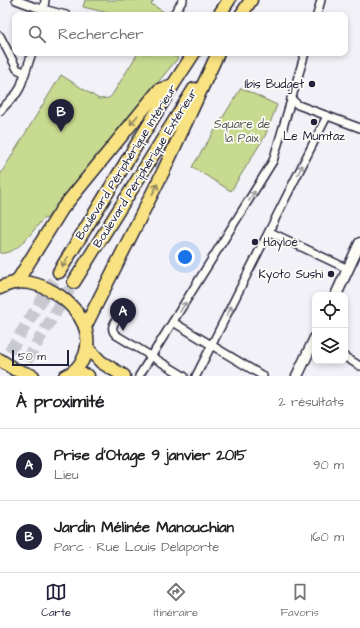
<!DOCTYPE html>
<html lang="fr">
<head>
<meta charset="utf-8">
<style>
	body { margin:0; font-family:"Architects Daughter",sans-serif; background:#f2f2f2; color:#202124 }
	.controls { position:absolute; right:12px; bottom:12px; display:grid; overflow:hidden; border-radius:8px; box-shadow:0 2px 6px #0003 }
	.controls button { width:36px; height:36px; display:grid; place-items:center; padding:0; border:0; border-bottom:1px solid #e0e0e0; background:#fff; color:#202124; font:20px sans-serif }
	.scale { position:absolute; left:12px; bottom:10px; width:57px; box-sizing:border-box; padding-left:4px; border:2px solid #22223b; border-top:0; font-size:11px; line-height:14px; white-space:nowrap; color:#22223b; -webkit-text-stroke:3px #fdfcf7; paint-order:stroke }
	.you { position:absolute; left:185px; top:257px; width:14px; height:14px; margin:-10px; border:3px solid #fff; border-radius:50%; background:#1a73e8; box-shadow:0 0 0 6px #1a73e833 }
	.badge { display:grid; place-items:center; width:26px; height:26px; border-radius:50%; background:#22223b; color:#fff; font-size:13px; font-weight:700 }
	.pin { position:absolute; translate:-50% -33px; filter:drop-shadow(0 1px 2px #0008) }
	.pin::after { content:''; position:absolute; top:21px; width:14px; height:12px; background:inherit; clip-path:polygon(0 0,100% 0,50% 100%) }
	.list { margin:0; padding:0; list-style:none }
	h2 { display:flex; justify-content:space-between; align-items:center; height:52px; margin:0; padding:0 16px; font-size:17px }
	h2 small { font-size:13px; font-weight:400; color:#757577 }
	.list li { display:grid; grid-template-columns:26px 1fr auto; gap:12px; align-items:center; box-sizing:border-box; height:72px; padding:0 16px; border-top:1px solid #e0e0e0 }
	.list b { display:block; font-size:15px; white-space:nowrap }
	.list p { margin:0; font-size:13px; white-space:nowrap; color:#757577 }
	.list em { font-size:13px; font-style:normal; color:#757577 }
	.icon { flex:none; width:22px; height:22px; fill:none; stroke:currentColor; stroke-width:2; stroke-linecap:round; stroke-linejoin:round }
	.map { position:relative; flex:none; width:360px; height:376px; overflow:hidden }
	.search { position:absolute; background:#fff; box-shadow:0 2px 6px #0003; left:12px; right:12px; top:12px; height:44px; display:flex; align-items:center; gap:10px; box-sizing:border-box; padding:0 14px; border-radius:8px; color:#757577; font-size:15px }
	.sheet { height:196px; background:#fff }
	nav { display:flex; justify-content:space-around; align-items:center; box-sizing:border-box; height:56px; border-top:1px solid #e0e0e0; background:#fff; font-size:11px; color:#757577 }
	nav a { display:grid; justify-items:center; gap:2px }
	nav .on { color:#22223b }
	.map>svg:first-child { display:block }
</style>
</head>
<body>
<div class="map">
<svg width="360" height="376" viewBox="0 0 360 376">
	<rect width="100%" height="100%" fill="#f2f1f7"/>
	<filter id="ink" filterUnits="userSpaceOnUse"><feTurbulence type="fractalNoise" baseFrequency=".025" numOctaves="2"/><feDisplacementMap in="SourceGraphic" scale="8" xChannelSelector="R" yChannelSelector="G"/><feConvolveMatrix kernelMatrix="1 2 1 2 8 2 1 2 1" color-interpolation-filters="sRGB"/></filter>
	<g filter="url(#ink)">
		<g fill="#c8da8f" stroke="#757e65">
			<polygon points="85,0 154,0 151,4 166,13 165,15 117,15 83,7"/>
			<path d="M 138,53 L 168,53 L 178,58 L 46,219 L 44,218 C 33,230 17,256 0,253 L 0,175 L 61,75 L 99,99 L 109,98 L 112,95 Z"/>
			<polygon points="241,88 277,105 265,136 231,191 192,167"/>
		</g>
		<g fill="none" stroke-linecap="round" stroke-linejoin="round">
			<g stroke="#c8c8d1" stroke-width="12" stroke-dasharray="12 6" stroke-linecap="butt">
				<polyline points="0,367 59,272"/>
				<polyline points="17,376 74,282"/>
			</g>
			<defs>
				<g id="minor">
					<polyline points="16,0 35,7 66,15"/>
					<polyline points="43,15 45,0"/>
					<polyline points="173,15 183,0"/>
					<polyline points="317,15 321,0"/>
					<polyline points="0,36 17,69 25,73"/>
					<polyline points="291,99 298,105 360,128"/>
					<polyline points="0,111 17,93 20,88 32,53"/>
					<polyline points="270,232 348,269"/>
					<path d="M 116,320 C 112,326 111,330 116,335 L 184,376"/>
					<polyline points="173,322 263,376"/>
					<polyline points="345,357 360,366"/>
					<polyline points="139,376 273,161 305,53"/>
					<polyline points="196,376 327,116"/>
				</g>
				<g id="secondary">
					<polyline points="336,295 360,243"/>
					<polyline points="297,376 315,338"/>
				</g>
				<g id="primary">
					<path d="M 0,288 C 9,283 20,281 30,283 C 61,289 97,321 85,355 C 81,365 75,372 65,376"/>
					<polyline points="87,347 101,362 124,376"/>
					<polyline points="0,360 14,369 33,376"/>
					<polyline points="74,372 88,376"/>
				</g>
				<g id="trunk">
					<polyline points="219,15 229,0"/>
					<polyline points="241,15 251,0"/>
					<polyline points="59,272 173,85 194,53"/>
					<polyline points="74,282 194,89"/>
					<polyline points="16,283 62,209 159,90 173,85"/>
					<polyline points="85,327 163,172 218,53"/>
				</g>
			</defs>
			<use href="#minor" stroke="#22223b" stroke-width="10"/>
			<use href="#secondary" stroke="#22223b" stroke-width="13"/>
			<use href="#primary" stroke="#22223b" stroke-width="15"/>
			<use href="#trunk" stroke="#22223b" stroke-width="15"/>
			<use href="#minor" stroke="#fdfcf7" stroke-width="7"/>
			<use href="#secondary" stroke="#fdfcf7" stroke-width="10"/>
			<use href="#primary" stroke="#f8e281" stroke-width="12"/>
			<use href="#trunk" stroke="#f8e281" stroke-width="12"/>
		</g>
		<defs><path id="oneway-shaft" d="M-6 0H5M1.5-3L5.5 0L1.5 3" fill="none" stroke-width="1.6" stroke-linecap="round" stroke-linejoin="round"/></defs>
		<g stroke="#8d825e">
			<use href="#oneway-shaft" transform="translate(134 120) rotate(129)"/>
			<use href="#oneway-shaft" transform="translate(155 189) rotate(-63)"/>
			<use href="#oneway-shaft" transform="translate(65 262) rotate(122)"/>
		</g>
		<g stroke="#9a9aa2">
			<use href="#oneway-shaft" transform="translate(300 170) rotate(-64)"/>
			<use href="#oneway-shaft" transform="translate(252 196) rotate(-59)"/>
			<use href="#oneway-shaft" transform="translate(183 307) rotate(-58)"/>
			<use href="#oneway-shaft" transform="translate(229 311) rotate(-63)"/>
		</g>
	</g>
	<g fill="#22223b" stroke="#fdfcf7" stroke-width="1.5">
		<circle cx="312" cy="84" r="4"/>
		<circle cx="314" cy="122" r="4"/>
		<circle cx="255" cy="242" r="4"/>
		<circle cx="331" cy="274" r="4"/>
	</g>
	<g text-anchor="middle" stroke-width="3.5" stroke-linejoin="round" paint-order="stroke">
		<g font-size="12" fill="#22223b" stroke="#fdfcf7" text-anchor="end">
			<text x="304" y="88">Ibis Budget</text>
			<text x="314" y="140" text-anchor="middle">Le Mumtaz</text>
			<text x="263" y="246" text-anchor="start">Hayloé</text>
			<text x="323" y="278">Kyoto Sushi</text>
		</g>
		<g font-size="12" fill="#545954" stroke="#fdfcf7">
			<text x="242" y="128">Square de<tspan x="242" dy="14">la Paix</tspan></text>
		</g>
		<g font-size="12" fill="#22223b" stroke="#fdfcf7">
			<text transform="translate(126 162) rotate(-58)" y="4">Boulevard Périphérique Intérieur</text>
			<text transform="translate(145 168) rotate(-58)" y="4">Boulevard Périphérique Extérieur</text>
		</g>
	</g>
</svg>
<div class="controls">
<button><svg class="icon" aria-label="locate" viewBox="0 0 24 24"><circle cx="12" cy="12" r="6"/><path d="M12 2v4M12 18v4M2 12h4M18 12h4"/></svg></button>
<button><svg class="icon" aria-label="layers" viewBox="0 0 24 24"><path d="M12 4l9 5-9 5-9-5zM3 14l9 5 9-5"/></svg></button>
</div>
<div class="scale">50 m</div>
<div class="you"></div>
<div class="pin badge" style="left:123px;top:331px">A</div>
<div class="pin badge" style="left:61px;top:132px">B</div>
<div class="search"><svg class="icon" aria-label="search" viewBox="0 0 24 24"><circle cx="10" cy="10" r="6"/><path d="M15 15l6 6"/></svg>Rechercher</div>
</div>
<section class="sheet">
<h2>À proximité<small>2 résultats</small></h2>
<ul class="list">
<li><span class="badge">A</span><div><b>Prise d'Otage 9 janvier 2015</b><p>Lieu</p></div><em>90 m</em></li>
<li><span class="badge">B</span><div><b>Jardin Mélinée Manouchian</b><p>Parc · Rue Louis Delaporte</p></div><em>160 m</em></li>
</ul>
</section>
<nav>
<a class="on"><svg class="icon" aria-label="map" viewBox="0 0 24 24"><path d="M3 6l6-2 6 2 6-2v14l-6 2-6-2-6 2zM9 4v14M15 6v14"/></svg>Carte</a>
<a><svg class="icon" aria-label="directions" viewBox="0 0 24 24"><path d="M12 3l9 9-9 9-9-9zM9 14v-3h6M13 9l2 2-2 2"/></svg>Itinéraire</a>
<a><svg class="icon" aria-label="saved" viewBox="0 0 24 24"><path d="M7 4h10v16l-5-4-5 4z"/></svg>Favoris</a>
</nav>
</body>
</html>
